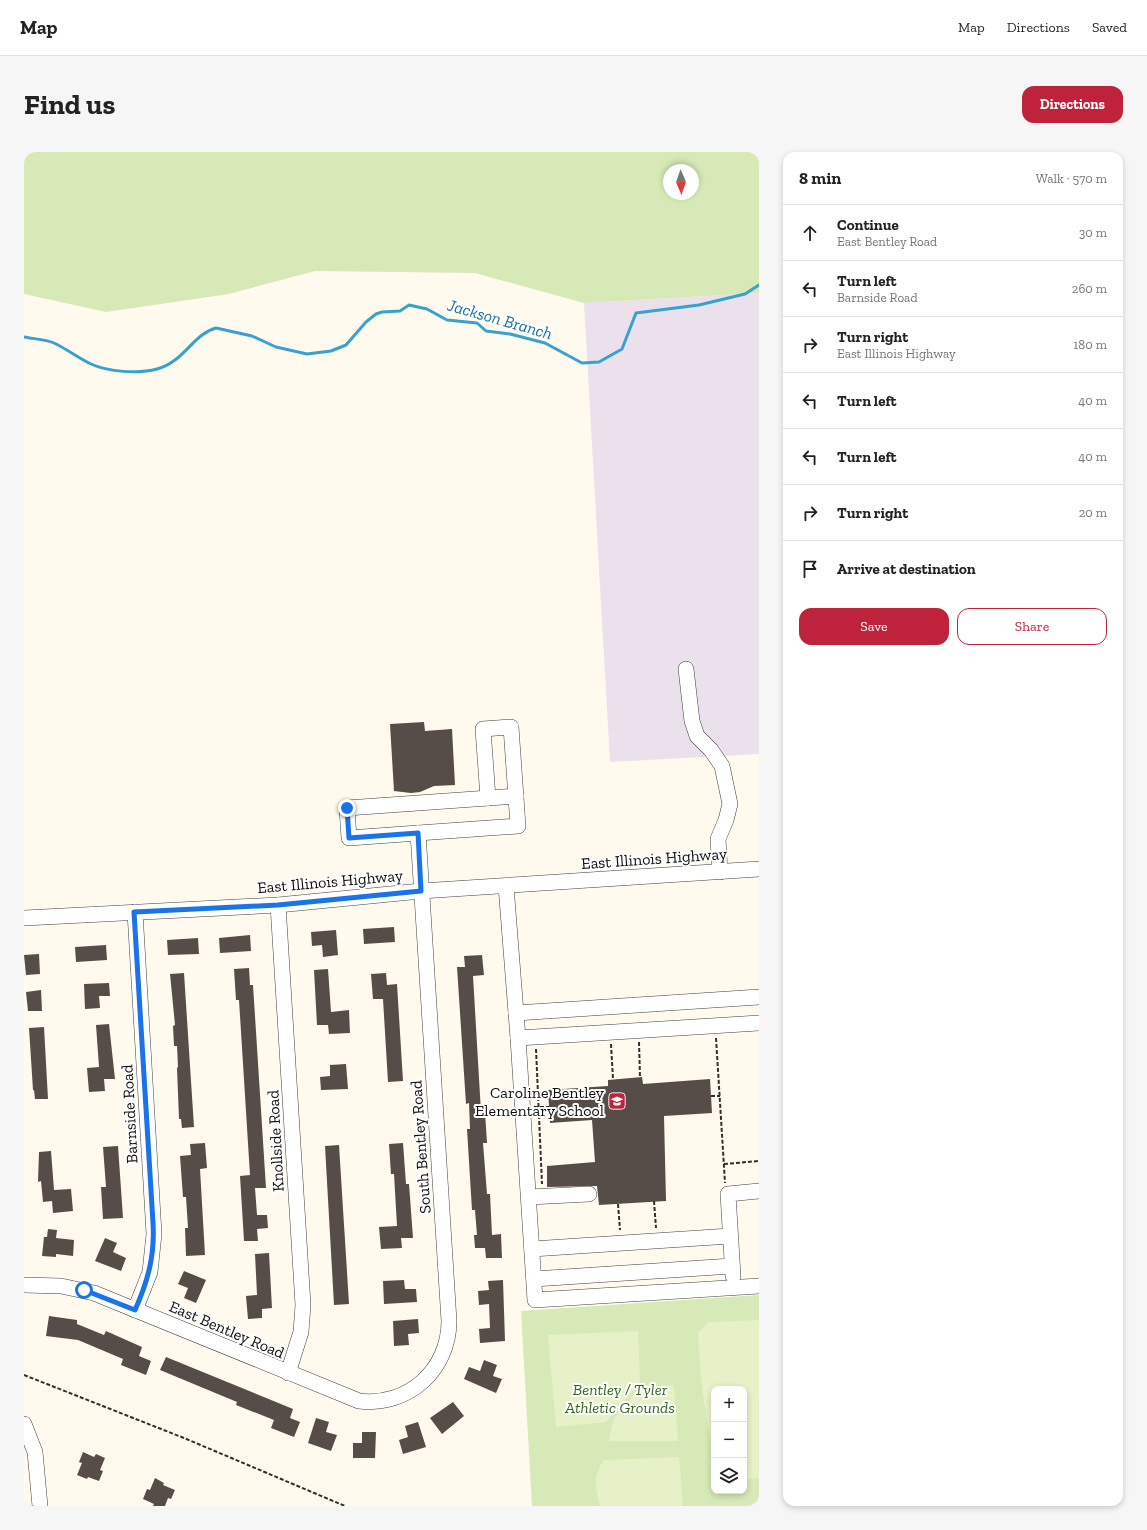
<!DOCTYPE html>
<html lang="en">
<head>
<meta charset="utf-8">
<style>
	body { margin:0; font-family:"Zilla Slab",serif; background:#f6f6f6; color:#222 }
	.controls { position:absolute; right:12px; bottom:12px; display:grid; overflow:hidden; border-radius:8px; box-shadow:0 2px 6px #0003 }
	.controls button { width:36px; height:36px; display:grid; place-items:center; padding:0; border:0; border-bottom:1px solid #e0e0e0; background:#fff; color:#222; font:20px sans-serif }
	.compass { position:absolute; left:639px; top:12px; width:36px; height:36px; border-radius:50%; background:#fff; box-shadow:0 2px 6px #0003; rotate:178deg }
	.stop { position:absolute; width:12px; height:12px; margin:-9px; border:3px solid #1a73e8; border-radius:50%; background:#fff }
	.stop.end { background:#1a73e8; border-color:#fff; box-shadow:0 1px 4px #0008 }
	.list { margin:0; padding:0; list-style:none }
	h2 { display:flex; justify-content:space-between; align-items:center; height:52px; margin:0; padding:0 16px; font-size:17px }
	h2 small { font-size:13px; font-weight:400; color:#767676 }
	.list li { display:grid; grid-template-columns:26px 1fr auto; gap:12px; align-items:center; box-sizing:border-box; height:56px; padding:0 16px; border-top:1px solid #e0e0e0 }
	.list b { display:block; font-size:15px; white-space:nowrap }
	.list p { margin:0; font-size:13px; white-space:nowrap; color:#767676 }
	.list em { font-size:13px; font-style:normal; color:#767676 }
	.actions { display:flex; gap:8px; padding:12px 16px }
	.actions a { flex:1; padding:9px 0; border:1px solid #be233b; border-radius:12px; text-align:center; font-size:14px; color:#be233b }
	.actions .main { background:#be233b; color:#fff }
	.icon { flex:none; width:22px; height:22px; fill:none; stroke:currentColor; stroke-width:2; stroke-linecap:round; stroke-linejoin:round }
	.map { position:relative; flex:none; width:735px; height:1354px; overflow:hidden; border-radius:12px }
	header { display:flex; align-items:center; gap:24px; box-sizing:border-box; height:56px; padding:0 20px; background:#fff; border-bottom:1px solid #e0e0e0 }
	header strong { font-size:19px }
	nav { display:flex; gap:22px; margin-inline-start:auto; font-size:14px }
	.intro { display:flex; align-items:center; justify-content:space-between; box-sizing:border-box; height:96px; padding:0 24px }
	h1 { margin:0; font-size:28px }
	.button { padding:10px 18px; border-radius:12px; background:#be233b; color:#fff; font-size:14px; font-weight:700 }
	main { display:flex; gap:24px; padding:0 24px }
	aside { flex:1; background:#fff; border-radius:12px; box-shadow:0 2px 6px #0003 }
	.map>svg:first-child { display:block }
</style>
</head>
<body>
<header>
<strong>Map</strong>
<nav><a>Map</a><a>Directions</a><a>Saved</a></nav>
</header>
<div class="intro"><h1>Find us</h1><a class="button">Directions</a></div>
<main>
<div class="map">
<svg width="735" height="1354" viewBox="0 0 735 1354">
	<rect width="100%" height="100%" fill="#fffaed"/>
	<polygon fill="#eae1ec" points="735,141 735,602 586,610 560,151"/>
	<g fill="#d6e9b6" fill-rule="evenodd">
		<path d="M 0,0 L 735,0 L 735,141 L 560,151 L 451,121 L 291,119 L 205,142 L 82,160 L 0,142 ZM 645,18 L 669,18 L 669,42 L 645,42 Z"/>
		<path d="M 735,1143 L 735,1354 L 508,1354 L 497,1159 ZM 690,1237 L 720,1237 L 720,1339 L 690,1339 Z"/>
	</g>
	<g fill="#e7f1c8">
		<polygon points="735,1168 735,1326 720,1328 720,1237 690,1237 690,1312 677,1230 674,1181 685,1170"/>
		<polygon points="614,1179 616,1230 582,1270 532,1275 524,1183"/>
		<polygon points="650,1233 654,1289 585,1289 589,1268 612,1240 627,1235"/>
		<path d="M 655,1305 L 659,1354 L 576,1354 C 571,1337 569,1323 580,1308 Z"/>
	</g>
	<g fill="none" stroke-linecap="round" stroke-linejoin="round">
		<path stroke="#37a2cf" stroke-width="3" d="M 0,185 C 9,187 21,187 30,191 C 43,197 54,206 67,212 C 84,220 115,222 133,217 C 160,210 169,182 192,176 L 228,184 L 252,195 L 283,202 L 307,199 L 322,193 L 342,170 L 352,162 L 358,160 L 376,159 L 385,153 L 403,157 L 423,168 L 453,171 L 462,179 L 486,182 L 521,191 L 558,211 L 575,210 L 598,197 L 612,161 L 675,153 L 721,142 L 735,133"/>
	</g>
	<g fill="#564d49">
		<polygon points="400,570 401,579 428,577 431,633 410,634 396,640 387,641 370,639 366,572"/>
		<polygon points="370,775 371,790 340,792 339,777"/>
		<polygon points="312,778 314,803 299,805 298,793 288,794 287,780"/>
		<polygon points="226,783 227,799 196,801 195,786"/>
		<polygon points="174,786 175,802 144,803 143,788"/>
		<polygon points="82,793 83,808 52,810 51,795"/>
		<polygon points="15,802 16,822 2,823 0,803"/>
		<polygon points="458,803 460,823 449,824 457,960 461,960 463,991 459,991 463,1042 466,1042 468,1083 477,1082 478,1106 462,1106 461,1096 451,1096 450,1083 453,1083 451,1058 448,1058 443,977 446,977 445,951 442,952 433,815 441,815 440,804"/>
		<polygon points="225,816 226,833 229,833 242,1036 231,1036 233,1063 243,1063 244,1076 233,1077 234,1089 220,1089 216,1024 226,1023 215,848 212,848 210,817"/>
		<polygon points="304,817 307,860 325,858 326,881 305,882 304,873 293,873 290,818"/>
		<polygon points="160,821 170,975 158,976 157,967 155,967 153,916 154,915 153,894 150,894 149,874 151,873 146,822"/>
		<polygon points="362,821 363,833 373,832 379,929 364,930 359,847 349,847 347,822"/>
		<polygon points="85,831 86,844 75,844 76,856 61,857 60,832"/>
		<polygon points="17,838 18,859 4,859 2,840"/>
		<polygon points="85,872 91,927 80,927 81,939 65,940 63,916 75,915 72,873"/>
		<polygon points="20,875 24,947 11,947 10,938 9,938 5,876"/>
		<polygon points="322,912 324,937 297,938 296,925 306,924 306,913"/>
		<polygon points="618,925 619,932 686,927 688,961 640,964 642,1049 575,1053 573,1034 523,1035 523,1014 571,1010 568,968 526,971 524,938 584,934 584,928"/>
		<polygon points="181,991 183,1016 176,1017 181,1103 162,1104 161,1076 164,1076 162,1045 159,1045 156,1004 167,1003 166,992"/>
		<polygon points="379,991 382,1032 385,1032 389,1086 377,1086 378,1096 357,1097 355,1075 373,1074 370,1022 367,1022 365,992"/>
		<polygon points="315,993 325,1152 310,1153 301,994"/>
		<polygon points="94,994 99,1066 79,1067 77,1035 82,1035 79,995"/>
		<polygon points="27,999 30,1038 47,1037 49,1059 29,1061 28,1049 19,1050 17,1029 14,1030 15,1000"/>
		<polygon points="24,1077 33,1078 32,1086 50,1088 49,1104 32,1102 32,1105 18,1104 20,1085 23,1085"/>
		<polygon points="81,1086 93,1091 89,1100 102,1106 97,1119 71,1109"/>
		<polygon points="245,1101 248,1156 238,1157 238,1166 224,1167 222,1144 233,1143 231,1102"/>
		<polygon points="160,1119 182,1128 172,1151 160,1146 164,1136 154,1132"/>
		<polygon points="380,1128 381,1137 392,1137 393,1150 360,1152 359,1129"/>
		<polygon points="479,1128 481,1189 456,1191 455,1177 466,1176 465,1152 455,1153 454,1139 465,1138 464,1129"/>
		<polygon points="25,1164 53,1168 53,1172 80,1183 82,1179 118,1195 115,1204 127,1209 122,1223 97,1213 99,1207 54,1188 22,1184"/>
		<polygon points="394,1167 395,1181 384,1182 385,1193 370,1194 369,1169"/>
		<polygon points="142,1205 269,1257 266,1266 276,1270 270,1285 247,1276 250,1268 212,1253 213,1250 136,1218"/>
		<polygon points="460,1208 473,1213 469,1224 478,1227 472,1241 440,1227 445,1215 456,1219"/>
		<polygon points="429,1250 440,1264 418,1282 406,1266"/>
		<polygon points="292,1266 305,1270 302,1280 313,1283 307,1299 284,1291"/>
		<polygon points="394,1270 402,1295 379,1302 375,1288 384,1285 381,1274"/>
		<polygon points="338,1280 352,1280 351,1306 329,1306 329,1291 338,1291"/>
		<polygon points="59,1300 70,1305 72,1302 81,1306 76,1318 79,1319 75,1329 64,1325 63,1327 53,1323 58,1311 55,1310"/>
		<polygon points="131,1326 140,1331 139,1333 151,1338 147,1347 144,1346 141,1354 129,1354 130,1352 119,1347 123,1337 126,1338"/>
	</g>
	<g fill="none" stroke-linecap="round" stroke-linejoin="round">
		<defs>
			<g id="minor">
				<polyline points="662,517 668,569 673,584 687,598 698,614 706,652 702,668 694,687 696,720"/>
				<polyline points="394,681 325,686 323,656 492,644"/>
				<polyline points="482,734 494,886 511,1148 735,1134"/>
				<polyline points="254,753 279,1153 277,1180 264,1221"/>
				<polyline points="111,760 130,1082 126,1120 111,1158"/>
				<polyline points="0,766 254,753 397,739 735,717"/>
				<polyline points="492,861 735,845"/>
				<polyline points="494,886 735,871"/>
				<polyline points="505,1045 565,1042"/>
				<polyline points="508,1097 706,1084"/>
				<polyline points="709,1124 704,1042 735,1039"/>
				<polyline points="510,1127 708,1114"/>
				<path d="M 0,1133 L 37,1134 L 70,1141 L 335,1249 C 384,1255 425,1218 425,1169 L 394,681 L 494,674 L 487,575 L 459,577 L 464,646"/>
				<polyline points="0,1272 11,1300 16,1354"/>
			</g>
		</defs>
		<use href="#minor" stroke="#404040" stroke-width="16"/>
		<g stroke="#2f2f2f" stroke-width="2" stroke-dasharray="4 2" stroke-linecap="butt">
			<polyline points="692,886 701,1031"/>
			<polyline points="615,890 616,925"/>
			<polyline points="587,892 589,927"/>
			<polyline points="512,897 518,1032"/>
			<polyline points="687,944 696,944"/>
			<polyline points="510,955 525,955"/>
			<polyline points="700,1012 735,1009"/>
			<polyline points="630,1049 632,1076"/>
			<polyline points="594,1052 596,1078"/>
			<polyline points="0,1223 160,1286 321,1354"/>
		</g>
		<use href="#minor" stroke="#fff" stroke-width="15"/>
	</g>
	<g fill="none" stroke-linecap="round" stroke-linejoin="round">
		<path stroke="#1a73e8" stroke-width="5" d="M 60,1138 L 111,1158 C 124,1129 131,1103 129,1071 L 110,760 L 254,753 L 397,739 L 394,681 L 325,686 L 323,656"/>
	</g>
	<defs>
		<symbol id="school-square" viewBox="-11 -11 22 22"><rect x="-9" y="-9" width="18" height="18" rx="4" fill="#be233b" stroke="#fff"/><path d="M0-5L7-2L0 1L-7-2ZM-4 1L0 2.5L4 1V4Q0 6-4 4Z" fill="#fff"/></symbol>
	</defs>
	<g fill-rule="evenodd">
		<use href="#school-square" x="583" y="939" width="20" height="20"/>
	</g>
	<g text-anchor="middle" stroke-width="4" stroke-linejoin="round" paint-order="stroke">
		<g font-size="16" fill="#0d0d0d" stroke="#fff">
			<text transform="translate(630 706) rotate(-4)" y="6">East Illinois Highway</text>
			<text transform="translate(306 729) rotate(-5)" y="6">East Illinois Highway</text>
			<text transform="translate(105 962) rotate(-93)" y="6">Barnside Road</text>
			<text transform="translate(251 989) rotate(-93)" y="6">Knollside Road</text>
			<text transform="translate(396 995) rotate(-94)" y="6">South Bentley Road</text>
			<text transform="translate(203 1177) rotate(23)" y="6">East Bentley Road</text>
		</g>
		<g font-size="16" fill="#0d0d0d" stroke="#fff" text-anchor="end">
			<text x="580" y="946">Caroline Bentley<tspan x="580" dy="18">Elementary School</tspan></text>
		</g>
		<g font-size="16" font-style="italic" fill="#33651d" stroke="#fff">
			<text x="596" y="1243">Bentley / Tyler<tspan x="596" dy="18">Athletic Grounds</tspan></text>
		</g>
		<g font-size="17" font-style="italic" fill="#1572a0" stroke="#fff">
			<text transform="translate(476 167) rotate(16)" y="6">Jackson Branch</text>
		</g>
	</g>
</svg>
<div class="controls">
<button>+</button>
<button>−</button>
<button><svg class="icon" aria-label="layers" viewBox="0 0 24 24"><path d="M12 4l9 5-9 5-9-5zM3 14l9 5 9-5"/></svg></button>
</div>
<svg class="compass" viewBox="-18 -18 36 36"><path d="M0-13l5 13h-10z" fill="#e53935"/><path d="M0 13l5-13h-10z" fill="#767676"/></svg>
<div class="stop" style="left:60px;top:1138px"></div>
<div class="stop end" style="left:323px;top:656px"></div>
</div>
<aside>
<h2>8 min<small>Walk · 570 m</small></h2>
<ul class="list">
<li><svg class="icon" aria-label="ahead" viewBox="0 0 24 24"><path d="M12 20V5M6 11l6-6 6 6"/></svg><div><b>Continue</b><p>East Bentley Road</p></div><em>30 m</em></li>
<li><svg class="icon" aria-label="left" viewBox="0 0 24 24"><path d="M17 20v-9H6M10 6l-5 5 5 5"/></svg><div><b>Turn left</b><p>Barnside Road</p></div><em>260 m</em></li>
<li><svg class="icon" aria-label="right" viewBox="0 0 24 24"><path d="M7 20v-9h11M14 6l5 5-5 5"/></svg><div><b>Turn right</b><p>East Illinois Highway</p></div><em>180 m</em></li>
<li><svg class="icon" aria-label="left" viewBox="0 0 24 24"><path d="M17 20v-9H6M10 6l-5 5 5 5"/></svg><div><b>Turn left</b></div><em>40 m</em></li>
<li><svg class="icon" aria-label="left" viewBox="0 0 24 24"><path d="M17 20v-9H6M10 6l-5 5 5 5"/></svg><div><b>Turn left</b></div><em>40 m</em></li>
<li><svg class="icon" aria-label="right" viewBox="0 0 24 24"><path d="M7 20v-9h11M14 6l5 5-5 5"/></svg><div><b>Turn right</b></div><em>20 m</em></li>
<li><svg class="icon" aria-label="arrive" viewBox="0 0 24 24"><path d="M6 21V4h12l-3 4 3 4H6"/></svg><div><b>Arrive at destination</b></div></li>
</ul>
<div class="actions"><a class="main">Save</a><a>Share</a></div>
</aside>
</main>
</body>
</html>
